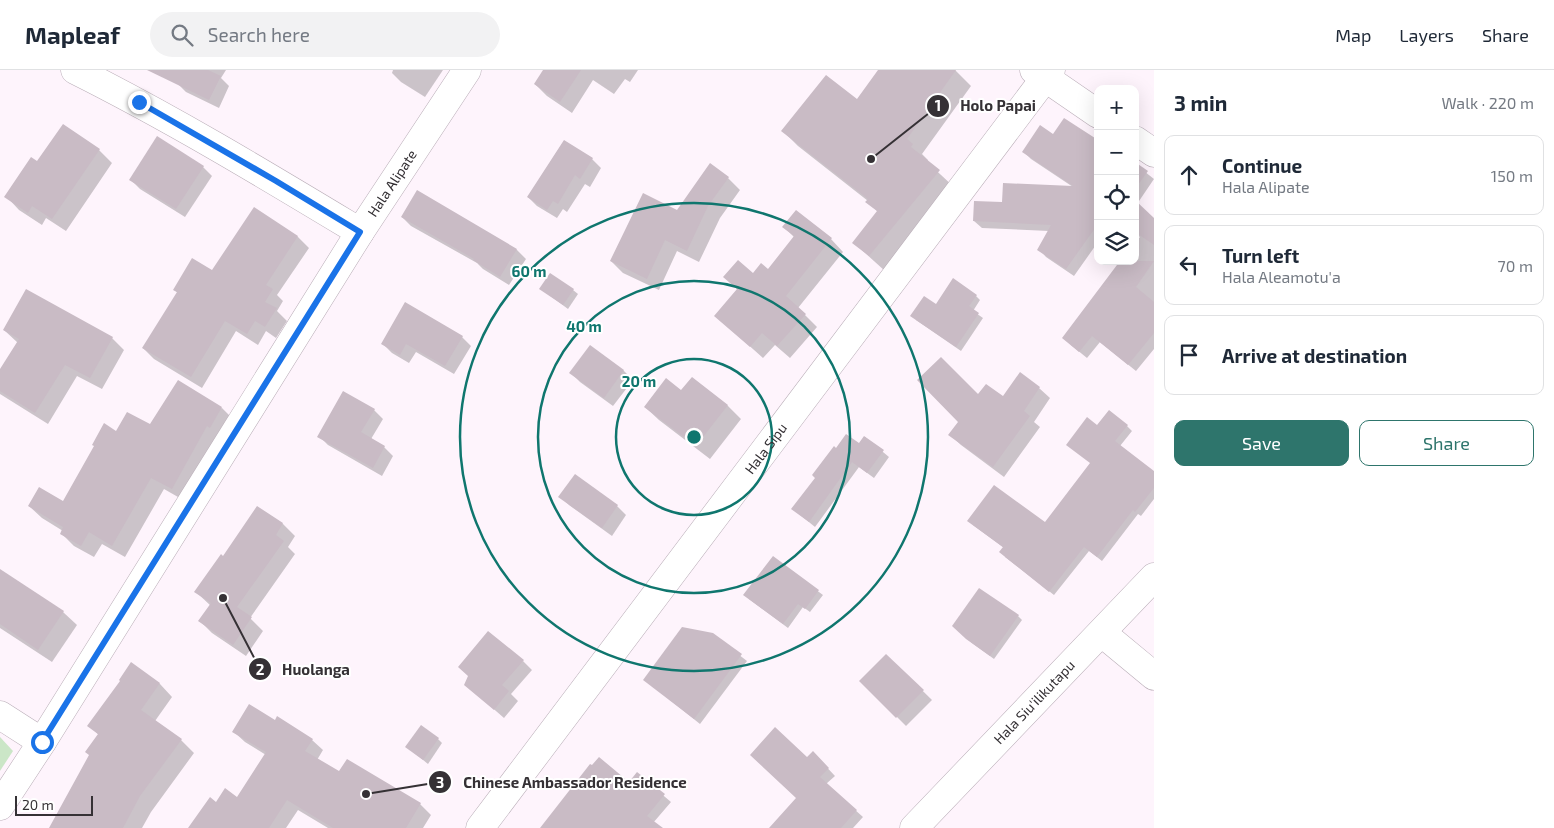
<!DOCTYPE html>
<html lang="en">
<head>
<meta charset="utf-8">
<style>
	body { margin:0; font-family:"Exo 2",sans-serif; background:#f2f2f3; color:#1f2937 }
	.controls { position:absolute; right:15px; top:15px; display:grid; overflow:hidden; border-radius:10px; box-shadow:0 5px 20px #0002 }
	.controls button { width:45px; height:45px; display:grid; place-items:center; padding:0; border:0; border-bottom:1px solid #e0e1e3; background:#fff; color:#1f2937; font:25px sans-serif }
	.scale { position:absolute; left:15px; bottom:12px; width:78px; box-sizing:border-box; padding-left:5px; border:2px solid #353135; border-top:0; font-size:14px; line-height:18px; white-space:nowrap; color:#353135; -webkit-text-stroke:4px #fff; paint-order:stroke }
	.stop { position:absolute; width:15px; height:15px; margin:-11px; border:4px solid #1a73e8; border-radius:50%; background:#fff }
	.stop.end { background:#1a73e8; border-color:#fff; box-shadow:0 1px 5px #0008 }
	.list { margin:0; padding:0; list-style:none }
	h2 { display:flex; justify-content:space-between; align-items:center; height:65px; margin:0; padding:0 20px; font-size:21px }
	h2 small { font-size:16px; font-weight:400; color:#747a83 }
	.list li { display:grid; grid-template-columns:32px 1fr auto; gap:15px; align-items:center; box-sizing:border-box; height:80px; margin:0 10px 10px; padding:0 10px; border:1px solid #e0e1e3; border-radius:10px }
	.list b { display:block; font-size:19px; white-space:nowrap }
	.list p { margin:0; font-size:16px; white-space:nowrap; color:#747a83 }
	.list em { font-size:16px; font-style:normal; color:#747a83 }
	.actions { display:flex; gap:10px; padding:15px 20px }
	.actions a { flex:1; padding:11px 0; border:1px solid #2e756c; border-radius:10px; text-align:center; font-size:18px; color:#2e756c }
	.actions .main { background:#2e756c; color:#fff }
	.icon { flex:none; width:28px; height:28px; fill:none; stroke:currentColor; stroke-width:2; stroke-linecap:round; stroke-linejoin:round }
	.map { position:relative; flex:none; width:1154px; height:758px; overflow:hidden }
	header { display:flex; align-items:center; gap:30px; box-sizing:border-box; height:70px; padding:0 25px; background:#fff; border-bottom:1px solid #e0e1e3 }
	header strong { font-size:24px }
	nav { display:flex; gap:28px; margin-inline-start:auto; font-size:18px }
	.search { width:350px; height:45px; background:#f2f2f3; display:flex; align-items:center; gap:12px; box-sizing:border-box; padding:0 18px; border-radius:28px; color:#747a83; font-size:19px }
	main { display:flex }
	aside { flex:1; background:#fff }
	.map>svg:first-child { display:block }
</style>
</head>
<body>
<header>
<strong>Mapleaf</strong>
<div class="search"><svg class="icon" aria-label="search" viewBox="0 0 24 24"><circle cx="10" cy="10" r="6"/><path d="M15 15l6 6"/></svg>Search here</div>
<nav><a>Map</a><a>Layers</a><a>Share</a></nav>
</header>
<main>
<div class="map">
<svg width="1154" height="758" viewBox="0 0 1154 758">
	<rect width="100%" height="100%" fill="#fef4fc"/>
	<polygon fill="#cbe6c7" points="0,667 13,681 0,701"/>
	<g fill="#0003">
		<polygon points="184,0 226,0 221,8 229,16 219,38 186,22 177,13"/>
		<polygon points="393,0 443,0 425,27 401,12 392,3"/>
		<polygon points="545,0 638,0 630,12 625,9 614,24 593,10 572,43 547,26 535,14"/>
		<polygon points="880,0 955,0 971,16 922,84 928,90 927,92 954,117 885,201 854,173 878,142 868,131 798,76 783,61 857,31"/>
		<polygon points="1053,66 1098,72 1098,172 1074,206 1046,187 1039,179 1049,161 982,158 974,151 1003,134 1073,117 1031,89 1024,82"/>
		<polygon points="564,71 592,89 601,98 590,117 585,114 567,142 563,139 557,148 537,136 528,127"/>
		<polygon points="99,80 112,93 66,161 46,148 42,155 19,140 6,126 38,93"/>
		<polygon points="1135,94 1154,109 1137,134 1154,150 1154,279 1136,301 1100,272 1087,288 1071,275 1135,191 1135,172 1140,167 1135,164"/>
		<polygon points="203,97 212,106 185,147 140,119 131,110"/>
		<polygon points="728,108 740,120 720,148 699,192 677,181 659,220 623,203 611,191 678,141"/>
		<polygon points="417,122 517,180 526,189 509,215 483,199 477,193 411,156 402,147"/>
		<polygon points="255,139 298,167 309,178 277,225 283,231 277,241 287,251 276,268 266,261 258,275 236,261 202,318 154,289 143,278 178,223 174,220 212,202"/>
		<polygon points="784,157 831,169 843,182 798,238 817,257 790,288 775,275 763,288 716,246 738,220 725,207 753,205 768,201 795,168"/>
		<polygon points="541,219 573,220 578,224 568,239"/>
		<polygon points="976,226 980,230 973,241 983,248 961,281 916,250 936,235"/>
		<polygon points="4,260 112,268 124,280 102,319 77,306 48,354 0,324 0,301 18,273"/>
		<polygon points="462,267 471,276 454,304 416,282 409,293 392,283 383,274"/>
		<polygon points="590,277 624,301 633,310 613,336 580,312 571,303"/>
		<polygon points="692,308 728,336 741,349 710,389 659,350 645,337 682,322"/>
		<polygon points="1039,318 1050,328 1034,352 1040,357 1004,407 961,375 950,365 978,326 1003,328"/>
		<polygon points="222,338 234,350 185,431 164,419 125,487 102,474 94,487 74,476 61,463 63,461 42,448 29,436 63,433 117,362 151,356"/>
		<polygon points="374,340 383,349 371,369 384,377 393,386 382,406 328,375 319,366"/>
		<polygon points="1127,356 1132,361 1120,376 1154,402 1154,429 1141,446 1138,444 1102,491 1089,481 1054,525 1005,487 1004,478 973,455 1045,454 1091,393 1097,357"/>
		<polygon points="865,367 889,387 874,408 859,397 815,457 799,444 816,408 836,380 859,375"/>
		<polygon points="575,406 617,436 626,445 612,466 569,435 560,426"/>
		<polygon points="257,437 283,454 295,466 288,477 295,484 250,548 263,561 246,586 212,563 200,551 211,536 196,522 224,488"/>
		<polygon points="773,488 823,525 810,542 803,537 788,558 749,529"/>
		<polygon points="0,501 63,542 77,555 52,592 0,558"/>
		<polygon points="1018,546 1022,550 994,589 972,573 953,556"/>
		<polygon points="712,564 747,591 700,654 645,610"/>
		<polygon points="886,585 932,630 906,656 861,611"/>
		<polygon points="523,591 532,600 511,624 518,631 504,648 465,614"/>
		<polygon points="131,594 160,614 172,627 155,651 181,670 194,683 151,742 142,758 51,758 90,686 99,665 89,656 122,611"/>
		<polygon points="275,652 312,670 323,680 317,690 340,703 420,734 431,745 423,758 328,758 298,740 286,758 190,758 216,733 237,728 266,685 245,672 234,662"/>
		<polygon points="438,669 442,673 428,694 407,677"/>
		<polygon points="807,688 819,689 835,706 826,714 863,747 853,758 770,758 798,728"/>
		<polygon points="638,704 671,732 653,753 654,758 541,758 629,714"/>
	</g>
	<g fill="#c9bbc5">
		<polygon points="147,0 208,0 221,6 209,30"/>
		<polygon points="543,0 581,0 560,32 534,14"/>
		<polygon points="878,0 956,0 907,69 913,74 911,77 940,100 869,186 852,173 877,141 865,132 868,129 781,61 826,5 857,29"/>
		<polygon points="1064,48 1098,70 1098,154 1066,199 1037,180 1051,155 973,151 974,131 1002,132 1003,113 1073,116 1022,82 1040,55 1053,64"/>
		<polygon points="63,54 100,79 52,149 32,136 28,143 4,127 31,87 37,91"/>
		<polygon points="157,66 204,96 176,139 129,110"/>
		<polygon points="564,70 593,88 580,109 575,105 558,134 553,131 547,140 527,127"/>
		<polygon points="1135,92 1148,101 1135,119"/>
		<polygon points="710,93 729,107 708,136 687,181 665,170 647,209 610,191 643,123 677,140"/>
		<polygon points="417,120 517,179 500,207 473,190 474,189 401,147"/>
		<polygon points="1135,130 1154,148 1154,175 1135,162"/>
		<polygon points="254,137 298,166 266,215 273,219 265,232 277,238 265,257 255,251 247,264 225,251 191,307 142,278 177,222 173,220 192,188 212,200"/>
		<polygon points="796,140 832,168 786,226 806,244 777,276 762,263 750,277 714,246 737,219 723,207 738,190 753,203 761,193 768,199 794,166 782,157"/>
		<polygon points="1120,191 1154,191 1136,217 1154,232 1154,263 1128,295 1092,266 1079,282 1062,268"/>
		<polygon points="550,203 574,219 563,235 539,219"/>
		<polygon points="953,208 977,225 969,236 979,243 956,277 910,246 924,226 936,234"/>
		<polygon points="26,219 113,267 90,308 65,295 35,343 0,321 0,299 19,269 3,260"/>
		<polygon points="405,232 463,266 445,296 406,274 400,285 381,274"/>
		<polygon points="590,275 624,300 604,328 569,303"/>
		<polygon points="941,287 978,324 986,314 1003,326 1020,302 1040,317 1024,341 1030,346 993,397 948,365 958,352 917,310"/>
		<polygon points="692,307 728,335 696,376 644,337 666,308 681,320"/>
		<polygon points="178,310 222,337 210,358 207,356 172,419 151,408 112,476 89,462 81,476 60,464 63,457 28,436 39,417 63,431 94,376 92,375 104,353 116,361 127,342 150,354"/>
		<polygon points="343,321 375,339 361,362 385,376 373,398 317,367"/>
		<polygon points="1109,340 1128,355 1115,371 1154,401 1154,418 1135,442 1133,440 1097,487 1084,477 1049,522 999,482 1003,477 967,451 994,415 1045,452 1090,393 1066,375 1087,347 1097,355"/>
		<polygon points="846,364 859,373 864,366 884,380 867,403 852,392 809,452 791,439 815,408 812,405 834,376 836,378"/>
		<polygon points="575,404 618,435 602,458 558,427"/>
		<polygon points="257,436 283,453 276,465 284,471 237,537 252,547 233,575 198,551 211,533 194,522 221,484 223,486"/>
		<polygon points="773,486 819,520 805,539 798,534 783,554 743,525"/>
		<polygon points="0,499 64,541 38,580 0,554"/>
		<polygon points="979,518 1019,545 990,586 966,569 952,556"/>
		<polygon points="682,557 713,563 742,584 694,649 643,610"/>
		<polygon points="488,561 524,590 502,615 509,621 494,640 464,615 468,606 458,597"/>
		<polygon points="886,584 924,620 896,648 859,611"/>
		<polygon points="131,592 160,613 141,640 182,669 140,726 123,758 49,758 89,685 85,682 98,664 87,656 120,611 119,610"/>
		<polygon points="249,634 275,650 277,646 313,669 305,681 339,701 347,689 421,733 406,758 333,758 287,730 269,758 188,758 210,727 216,732 225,718 237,727 266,682 232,662"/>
		<polygon points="421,655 439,668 423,690 405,677"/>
		<polygon points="775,657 807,687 813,681 829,698 820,707 857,740 841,758 769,758 796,728 750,685"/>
		<polygon points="599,687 629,712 637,702 665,724 647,746 663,758 540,758 590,694 592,695"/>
	</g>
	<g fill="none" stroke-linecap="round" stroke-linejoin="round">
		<defs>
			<g id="minor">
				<path d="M 75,0 C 173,49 267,106 360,162"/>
				<polyline points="1034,0 1098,44"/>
				<polyline points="1135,70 1154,83"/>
				<polyline points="1102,563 1154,606"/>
				<polyline points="0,645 42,672"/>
				<path id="s1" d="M 0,736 L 42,672 L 360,162 L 467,0"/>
				<path id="s2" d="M 480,758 L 1051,0"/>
				<path id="s3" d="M 914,758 L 1154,507"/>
			</g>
		</defs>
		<use href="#minor" stroke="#b9adb7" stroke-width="29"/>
		<use href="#minor" stroke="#fff" stroke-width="28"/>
	</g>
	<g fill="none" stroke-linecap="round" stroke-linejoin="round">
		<polyline stroke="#1a73e8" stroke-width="6" points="42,672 360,162 276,111 139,32"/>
	</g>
	<g fill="none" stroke="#0f766e" stroke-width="2.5">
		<circle cx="694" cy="367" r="78"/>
		<circle cx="694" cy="367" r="156"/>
		<circle cx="694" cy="367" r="234"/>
	</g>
	<g text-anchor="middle" stroke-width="4" stroke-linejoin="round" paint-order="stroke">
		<g font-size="14" fill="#353135" stroke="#fff">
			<text dy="5" stroke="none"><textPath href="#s1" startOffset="736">Hala Alipate</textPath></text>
			<text dy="5" stroke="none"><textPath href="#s2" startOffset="475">Hala Sipu</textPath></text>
			<text dy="5" stroke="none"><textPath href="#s3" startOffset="174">Hala Siu'ilikutapu</textPath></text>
		</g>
	</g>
	<circle cx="694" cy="367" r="8" fill="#0f766e" stroke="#fff" stroke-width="2.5"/>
	<g font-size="15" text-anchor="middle" font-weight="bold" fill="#0f766e" stroke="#fff" stroke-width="4" stroke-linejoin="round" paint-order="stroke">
		<text x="529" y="207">60 m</text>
		<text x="584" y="262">40 m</text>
		<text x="639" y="317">20 m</text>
	</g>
	<path fill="none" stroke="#353135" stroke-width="2" d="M871 89L938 36M223 528L260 599M366 724L440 712"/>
	<g fill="#353135" stroke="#fff" stroke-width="2">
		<circle cx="871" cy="89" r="5"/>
		<circle cx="223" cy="528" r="5"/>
		<circle cx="366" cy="724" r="5"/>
		<circle cx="938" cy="36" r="12"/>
		<circle cx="260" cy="599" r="12"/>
		<circle cx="440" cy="712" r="12"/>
	</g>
	<g font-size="15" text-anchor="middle" font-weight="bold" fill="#fff">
		<text x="938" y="41">1</text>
		<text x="260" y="605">2</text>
		<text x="440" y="718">3</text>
	</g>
	<g font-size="15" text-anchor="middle" font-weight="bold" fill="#353135" stroke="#fff" stroke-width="4" stroke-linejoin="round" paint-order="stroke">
		<text x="998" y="41">Holo Papai</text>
		<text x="316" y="605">Huolanga</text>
		<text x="575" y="718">Chinese Ambassador Residence</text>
	</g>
</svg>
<div class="controls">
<button>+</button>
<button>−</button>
<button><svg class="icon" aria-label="locate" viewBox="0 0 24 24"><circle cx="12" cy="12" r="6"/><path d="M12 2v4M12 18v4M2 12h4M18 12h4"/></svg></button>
<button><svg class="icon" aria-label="layers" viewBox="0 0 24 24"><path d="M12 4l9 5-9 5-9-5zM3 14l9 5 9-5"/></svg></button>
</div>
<div class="scale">20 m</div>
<div class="stop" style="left:42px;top:672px"></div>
<div class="stop end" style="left:139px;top:32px"></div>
</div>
<aside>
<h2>3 min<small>Walk · 220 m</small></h2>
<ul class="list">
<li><svg class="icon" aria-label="ahead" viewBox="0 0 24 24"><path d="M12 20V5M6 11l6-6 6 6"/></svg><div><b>Continue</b><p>Hala Alipate</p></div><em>150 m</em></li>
<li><svg class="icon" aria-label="left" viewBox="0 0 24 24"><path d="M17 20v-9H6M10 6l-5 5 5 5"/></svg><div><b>Turn left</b><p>Hala Aleamotu'a</p></div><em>70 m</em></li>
<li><svg class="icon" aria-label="arrive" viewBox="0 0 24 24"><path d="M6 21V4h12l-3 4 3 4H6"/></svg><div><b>Arrive at destination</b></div></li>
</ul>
<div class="actions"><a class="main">Save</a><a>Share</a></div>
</aside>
</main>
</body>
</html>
